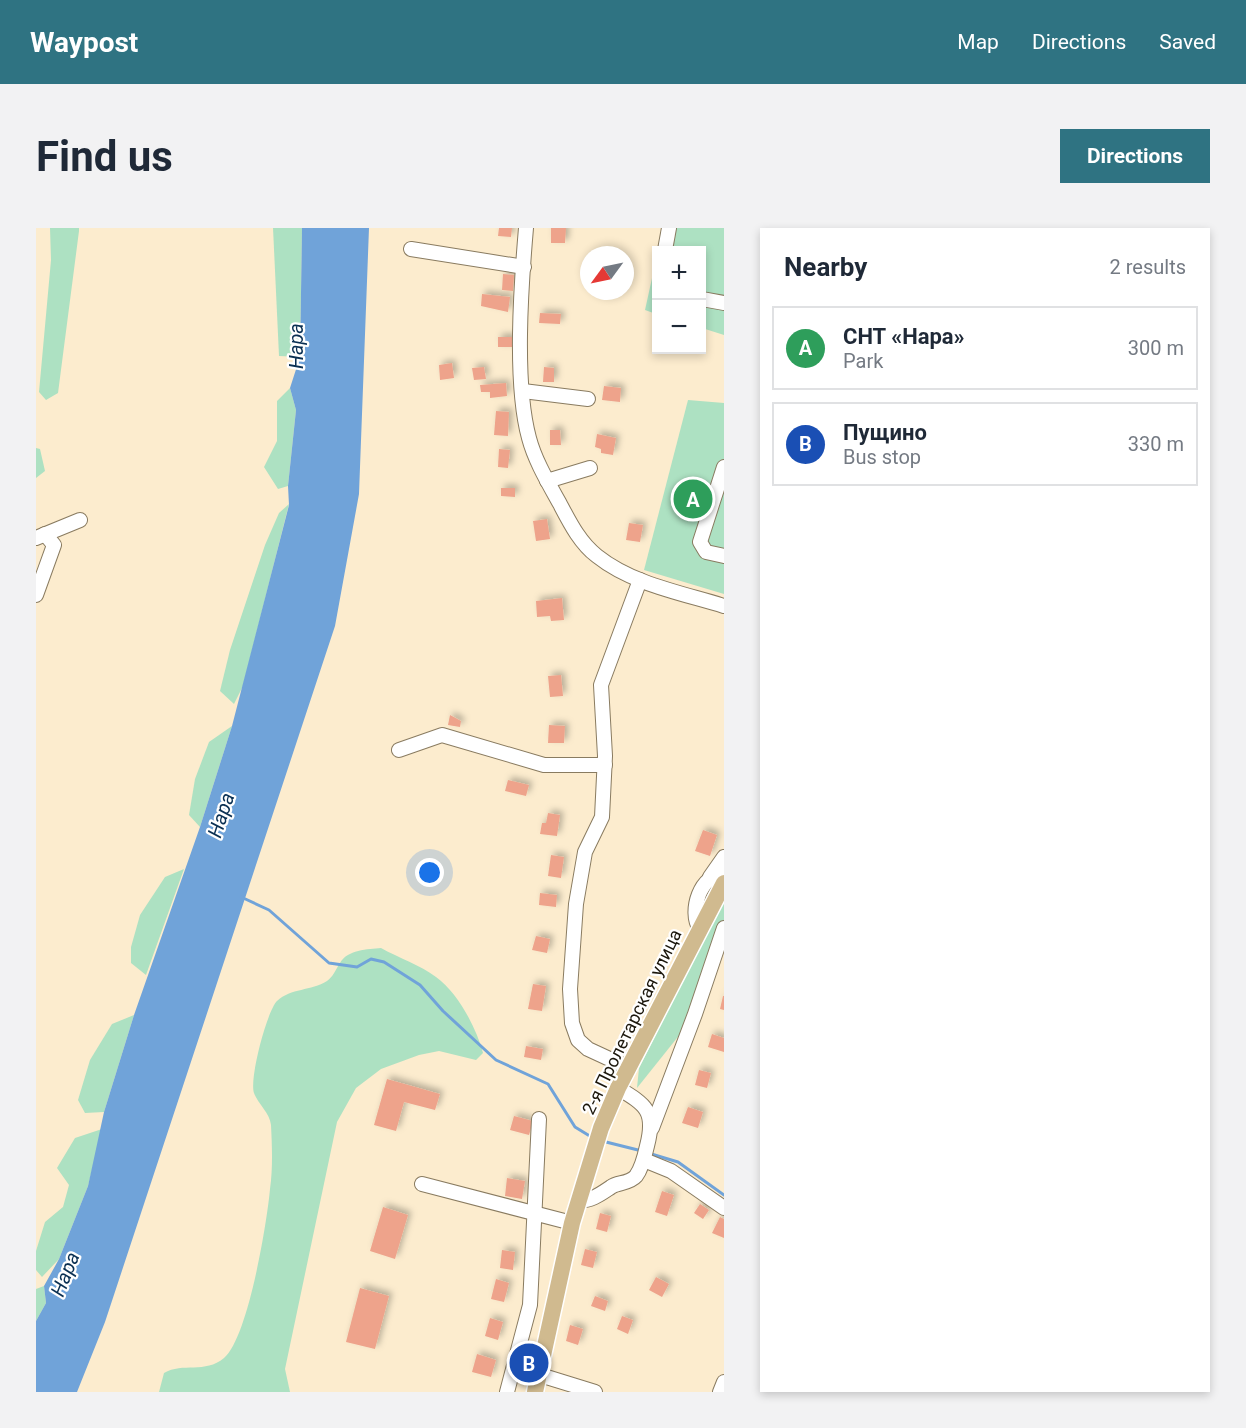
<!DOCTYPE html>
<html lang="en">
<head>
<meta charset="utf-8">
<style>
	body { margin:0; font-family:Roboto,sans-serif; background:#f2f2f3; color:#1f2937 }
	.controls { position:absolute; right:18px; top:18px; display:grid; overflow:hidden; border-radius:0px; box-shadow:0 3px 9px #0003 }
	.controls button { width:54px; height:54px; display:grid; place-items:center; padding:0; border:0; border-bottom:2px solid #e0e1e3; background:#fff; color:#1f2937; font:30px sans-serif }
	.compass { position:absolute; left:544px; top:18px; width:54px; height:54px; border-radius:50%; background:#fff; box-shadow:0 3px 9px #0003; rotate:237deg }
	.you { position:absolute; left:394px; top:645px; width:21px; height:21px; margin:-15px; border:4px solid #fff; border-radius:50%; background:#1a73e8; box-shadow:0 0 0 9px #1a73e833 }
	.badge { display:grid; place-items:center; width:39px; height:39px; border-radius:50%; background:#2f7382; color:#fff; font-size:20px; font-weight:700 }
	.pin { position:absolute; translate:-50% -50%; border:3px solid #fff; box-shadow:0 2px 6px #0006 }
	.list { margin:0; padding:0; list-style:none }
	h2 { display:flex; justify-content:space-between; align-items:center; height:78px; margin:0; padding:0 24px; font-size:26px }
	h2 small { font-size:20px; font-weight:400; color:#747a83 }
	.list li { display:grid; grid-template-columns:39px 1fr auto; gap:18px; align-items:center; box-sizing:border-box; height:84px; margin:0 12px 12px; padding:0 12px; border:2px solid #e0e1e3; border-radius:0px }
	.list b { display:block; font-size:22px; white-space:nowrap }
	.list p { margin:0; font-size:20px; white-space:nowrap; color:#747a83 }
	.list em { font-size:20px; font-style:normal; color:#747a83 }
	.map { position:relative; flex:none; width:688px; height:1164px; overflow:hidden; border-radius:0px }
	header { display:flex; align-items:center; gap:36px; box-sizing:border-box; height:84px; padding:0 30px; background:#2f7382; color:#fff }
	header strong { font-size:28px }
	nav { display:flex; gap:33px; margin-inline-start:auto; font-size:21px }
	.intro { display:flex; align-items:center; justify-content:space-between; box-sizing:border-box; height:144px; padding:0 36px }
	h1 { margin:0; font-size:42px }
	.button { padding:15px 27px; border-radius:0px; background:#2f7382; color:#fff; font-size:21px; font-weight:700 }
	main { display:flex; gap:36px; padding:0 36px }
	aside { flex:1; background:#fff; border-radius:0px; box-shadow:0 3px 9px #0003 }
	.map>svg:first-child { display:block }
</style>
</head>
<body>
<header>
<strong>Waypost</strong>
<nav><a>Map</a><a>Directions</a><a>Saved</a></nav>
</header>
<div class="intro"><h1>Find us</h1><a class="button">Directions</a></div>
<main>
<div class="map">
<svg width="688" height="1164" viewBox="0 0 688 1164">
	<defs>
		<filter id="shadow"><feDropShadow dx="3.5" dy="-3.5" stdDeviation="3" flood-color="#0004"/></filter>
	</defs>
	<rect width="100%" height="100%" fill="#fcecce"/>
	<g fill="#ade1c2">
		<polygon points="14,0 43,0 43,3 22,165 10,172 3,164 15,32"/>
		<polygon points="237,0 266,0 264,129 243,128"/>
		<polygon points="628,0 688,0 688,107 666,100 666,22 623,22"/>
		<polygon points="620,32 620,86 609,82"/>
		<polygon points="254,160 260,182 252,258 242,261 228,239 241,213 241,173"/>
		<polygon points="652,172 688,175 688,366 608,342"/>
		<polygon points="0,220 4,221 9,243 0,250"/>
		<polygon points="253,276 207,458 198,476 184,463 194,422 229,317 243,285"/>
		<polygon points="196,498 164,599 153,587 159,551 173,514"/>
		<polygon points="148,641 110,747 95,735 95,719 104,687 129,649"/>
		<polygon points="688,672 688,700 653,795 601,860 603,840"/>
		<path d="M 345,720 C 363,730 384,737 400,749 C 422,765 440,799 447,825 L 440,832 L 403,823 L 383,827 L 345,841 L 320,860 L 301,894 L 249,1141 L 254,1164 L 123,1164 L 128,1145 C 147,1134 169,1146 188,1130 C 212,1110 231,995 234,961 C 237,940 236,917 235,897 C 234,885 222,876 218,865 C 213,851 231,783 241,773 C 255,760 275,763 291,753 C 297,749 300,741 304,735 C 311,722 332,721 345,720 Z"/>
		<polygon points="98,787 68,884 49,885 42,872 54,832 76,796"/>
		<polygon points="66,901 52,958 23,1031 6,1049 0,1042 0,1023 9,994 27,979 33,957 21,940 39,910"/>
		<polygon points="8,1058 10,1075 0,1093 0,1061"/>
	</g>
	<polygon fill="#70a3d9" points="266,0 333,0 323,266 299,398 69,1094 41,1164 0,1164 0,1093 10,1075 8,1058 23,1031 52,958 68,884 98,787 164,599 196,498 253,277 252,258 260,182 254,160 264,129"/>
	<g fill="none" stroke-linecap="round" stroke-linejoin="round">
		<g stroke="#70a3d9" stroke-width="3">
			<polyline points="205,669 233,682 293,735 321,739 335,731 348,734 384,757 407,783 460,832 512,856 539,899 557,910"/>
			<polyline points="566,913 606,923"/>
			<polyline points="612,925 642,934 688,967"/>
		</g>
	</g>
	<g fill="#eea38b" filter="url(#shadow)">
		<polygon points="463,0 476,0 475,9 462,8"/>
		<polygon points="515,0 530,0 529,15 515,15"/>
		<polygon points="467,46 478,47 477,63 466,62"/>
		<polygon points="446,66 474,69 472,84 445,78"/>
		<polygon points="504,85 525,86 524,96 503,95"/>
		<rect x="462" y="109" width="15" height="10"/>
		<polygon points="416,135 418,150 404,152 403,137"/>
		<polygon points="448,139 450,151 438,152 436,140"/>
		<polygon points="508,139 518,140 518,154 507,154"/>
		<polygon points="470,155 471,168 454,170 454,164 445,164 444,157"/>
		<polygon points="568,158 585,160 584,174 566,172"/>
		<polygon points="460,183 473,184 472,208 458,207"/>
		<polygon points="514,202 524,202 525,217 514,217"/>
		<polygon points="561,206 580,210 577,227 565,225 565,221 559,219"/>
		<polygon points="463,221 474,222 472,240 462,239"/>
		<polygon points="465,260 479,260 479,269 465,268"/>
		<polygon points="511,291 514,311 500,313 497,293"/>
		<polygon points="593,295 607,297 604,314 590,312"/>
		<polygon points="526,370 528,392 515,393 514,388 501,389 500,373"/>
		<polygon points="525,447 527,468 514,469 512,448"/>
		<polygon points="414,487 425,493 424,499 412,497"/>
		<polygon points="513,497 529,498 528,515 512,515"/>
		<polygon points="472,552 493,557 490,568 469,563"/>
		<polygon points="512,585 524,587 521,608 504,606 506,595 510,595"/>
		<polygon points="667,602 681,607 674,628 659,623"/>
		<polygon points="515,627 528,629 525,650 512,648"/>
		<polygon points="504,665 521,667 520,679 503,677"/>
		<polygon points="500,708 514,711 511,725 496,722"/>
		<polygon points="497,756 510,758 506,783 492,781"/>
		<polygon points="687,768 688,768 688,782 684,781"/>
		<polygon points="676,806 688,810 688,824 672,819"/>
		<polygon points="490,818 507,821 505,832 488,829"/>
		<polygon points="663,842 675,845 671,860 659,857"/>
		<polygon points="351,851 404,866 399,882 368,874 360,903 338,897"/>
		<polygon points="652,879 667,884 662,900 646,895"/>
		<polygon points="478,888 497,893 493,907 474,902"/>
		<polygon points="471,950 489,953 486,971 469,968"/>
		<polygon points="626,963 638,967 631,988 619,984"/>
		<polygon points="664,976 673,982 667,991 658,985"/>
		<polygon points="347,979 372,987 359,1031 334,1023"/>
		<polygon points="564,985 575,988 571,1004 560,1001"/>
		<polygon points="684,989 688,991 688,1010 676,1005"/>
		<polygon points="549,1021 561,1024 557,1040 545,1037"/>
		<polygon points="466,1022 479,1024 477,1042 464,1040"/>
		<polygon points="620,1049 633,1056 626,1069 613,1062"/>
		<polygon points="460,1051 473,1055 468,1074 455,1071"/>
		<polygon points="324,1060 353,1068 339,1121 310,1114"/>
		<polygon points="559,1068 572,1073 569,1083 555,1078"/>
		<polygon points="586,1088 597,1092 592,1106 581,1101"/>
		<polygon points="454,1090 467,1094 462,1112 449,1108"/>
		<polygon points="534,1097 547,1101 542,1117 530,1113"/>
		<polygon points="441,1126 460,1132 455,1149 436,1144"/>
	</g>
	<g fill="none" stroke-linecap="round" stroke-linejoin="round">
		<defs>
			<g id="minor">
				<path d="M 490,0 C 485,58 478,155 493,210 C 499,233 513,256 524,276 C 534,295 544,315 561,328 C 596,356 646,365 688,378"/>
				<polyline points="375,21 488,39"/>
				<polyline points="629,22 633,0"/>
				<polyline points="666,71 688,75"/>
				<polyline points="487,163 552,171"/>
				<polyline points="688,239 664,314 670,324 688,328"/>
				<polyline points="511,253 554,240"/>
				<polyline points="0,310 44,292"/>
				<polyline points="0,367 18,317 9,306"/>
				<polyline points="363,522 406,507 508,537 569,537"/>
				<polyline points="674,649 688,629"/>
				<path d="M 664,701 C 652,684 665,644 688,647"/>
				<polyline points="593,840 552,821 542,812 536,795 534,761 540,676 549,624 566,589 569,528 565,457 604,352"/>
				<polyline points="616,900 659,786 688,700"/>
				<polyline points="608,932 635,943 688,980"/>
				<polyline points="386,956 536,995"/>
				<path d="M 542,973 C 557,972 563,967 575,959 C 582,954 593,956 600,948 C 606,940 609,927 611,918 C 620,883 610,877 582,860"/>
				<polyline points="504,1147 559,1164"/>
				<polyline points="471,1164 494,1077 503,891"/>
				<polyline points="684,1164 688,1154"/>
			</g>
			<polyline id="major" points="499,1164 536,995 565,900 582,860 688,655"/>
		</defs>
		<use href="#minor" stroke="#897b60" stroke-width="16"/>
		<use href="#major" stroke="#fff" stroke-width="19"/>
		<use href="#minor" stroke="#fff" stroke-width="14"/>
		<use href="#major" stroke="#d0ba8f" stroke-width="16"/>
	</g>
	<g text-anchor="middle" stroke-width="4.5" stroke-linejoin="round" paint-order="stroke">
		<g font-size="18" fill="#1c170c" stroke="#fff">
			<text transform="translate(596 794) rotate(-64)" y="6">2-я Пролетарская улица</text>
		</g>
		<g font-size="20" font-style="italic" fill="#0a3053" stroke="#fff">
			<text transform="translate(260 118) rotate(-90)" y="7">Нара</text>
			<text transform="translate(185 587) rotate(-72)" y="7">Нара</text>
			<text transform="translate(29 1046) rotate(-68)" y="7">Нара</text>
		</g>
	</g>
</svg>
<div class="controls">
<button>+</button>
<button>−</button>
</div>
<svg class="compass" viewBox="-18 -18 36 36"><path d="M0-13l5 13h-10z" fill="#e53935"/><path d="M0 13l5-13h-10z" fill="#747a83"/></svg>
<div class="you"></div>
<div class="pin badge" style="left:657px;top:271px;background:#2e9e5b">A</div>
<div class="pin badge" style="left:493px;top:1135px;background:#1a4fb4">B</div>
</div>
<aside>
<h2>Nearby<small>2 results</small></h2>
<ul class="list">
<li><span class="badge" style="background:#2e9e5b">A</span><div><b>СНТ «Нара»</b><p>Park</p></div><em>300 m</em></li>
<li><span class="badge" style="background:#1a4fb4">B</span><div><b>Пущино</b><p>Bus stop</p></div><em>330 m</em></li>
</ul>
</aside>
</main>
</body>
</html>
